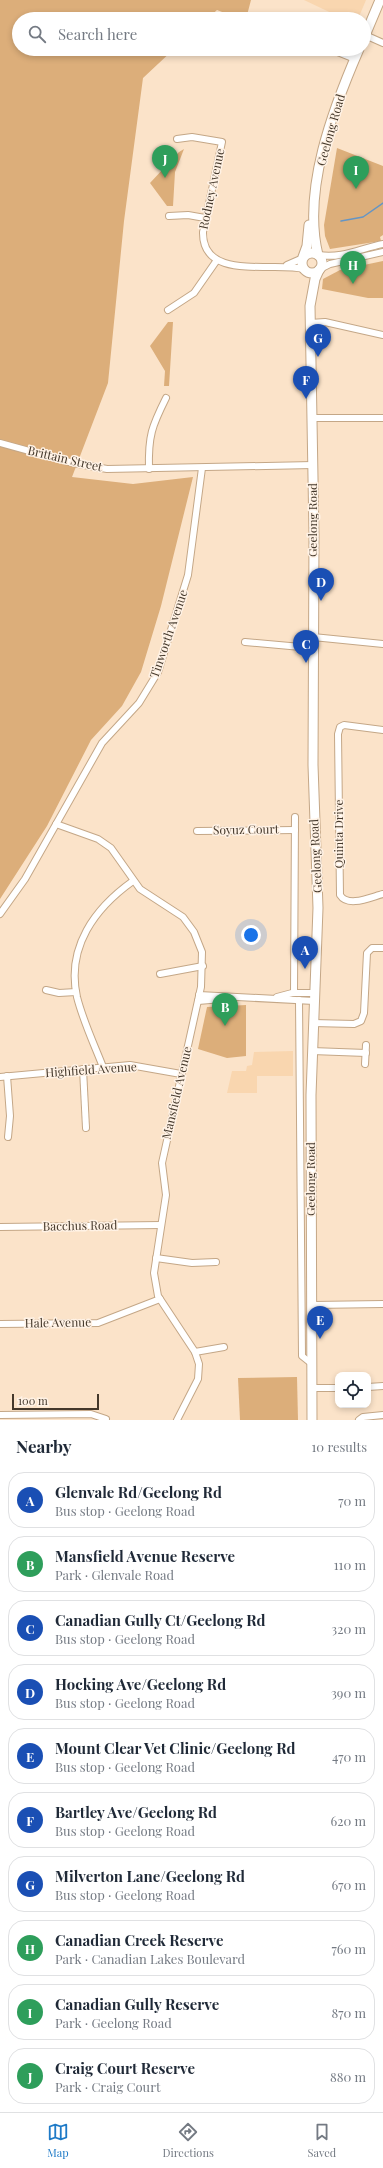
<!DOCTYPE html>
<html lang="en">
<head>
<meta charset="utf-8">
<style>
	body { margin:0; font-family:"Playfair Display",serif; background:#f2f2f3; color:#1f2937 }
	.controls { position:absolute; right:12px; bottom:12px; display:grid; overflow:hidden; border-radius:8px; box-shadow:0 2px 6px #0003 }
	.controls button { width:36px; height:36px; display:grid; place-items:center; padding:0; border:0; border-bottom:1px solid #e0e1e3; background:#fff; color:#1f2937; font:20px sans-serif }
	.scale { position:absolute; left:12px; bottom:10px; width:87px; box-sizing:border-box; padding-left:4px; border:2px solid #44382b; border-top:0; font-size:11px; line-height:14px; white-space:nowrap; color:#44382b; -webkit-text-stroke:3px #fff2e5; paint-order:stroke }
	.you { position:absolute; left:251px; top:935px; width:14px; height:14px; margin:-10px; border:3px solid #fff; border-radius:50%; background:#1a73e8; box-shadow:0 0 0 6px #1a73e833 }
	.badge { display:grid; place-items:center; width:26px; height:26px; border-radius:50%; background:#1e7ac7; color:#fff; font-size:13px; font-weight:700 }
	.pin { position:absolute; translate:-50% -33px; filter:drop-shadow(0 1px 2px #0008) }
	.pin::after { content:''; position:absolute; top:21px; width:14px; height:12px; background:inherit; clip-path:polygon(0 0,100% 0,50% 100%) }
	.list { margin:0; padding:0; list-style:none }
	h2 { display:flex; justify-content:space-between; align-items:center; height:52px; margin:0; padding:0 16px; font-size:17px }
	h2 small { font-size:13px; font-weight:400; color:#747a83 }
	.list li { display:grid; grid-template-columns:26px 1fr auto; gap:12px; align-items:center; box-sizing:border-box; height:56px; margin:0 8px 8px; padding:0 8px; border:1px solid #e0e1e3; border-radius:16px }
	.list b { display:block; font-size:15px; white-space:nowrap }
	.list p { margin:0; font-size:13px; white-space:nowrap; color:#747a83 }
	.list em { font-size:13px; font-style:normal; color:#747a83 }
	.icon { flex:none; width:22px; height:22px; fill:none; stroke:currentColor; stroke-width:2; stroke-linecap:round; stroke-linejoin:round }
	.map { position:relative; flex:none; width:383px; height:1420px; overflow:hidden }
	.search { position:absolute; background:#fff; box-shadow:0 2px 6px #0003; left:12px; right:12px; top:12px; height:44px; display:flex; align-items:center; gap:10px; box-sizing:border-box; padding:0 14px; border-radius:22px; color:#747a83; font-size:15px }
	.sheet { height:692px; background:#fff }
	nav { display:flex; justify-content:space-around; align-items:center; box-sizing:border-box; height:56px; border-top:1px solid #e0e1e3; background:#fff; font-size:11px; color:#747a83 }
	nav a { display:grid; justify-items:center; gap:2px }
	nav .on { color:#1e7ac7 }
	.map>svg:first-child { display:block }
</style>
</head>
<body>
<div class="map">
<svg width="383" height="1420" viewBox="0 0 383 1420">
	<rect width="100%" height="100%" fill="#fbe3c9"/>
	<g fill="#f9d6af">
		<polygon points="304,0 366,0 358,19 344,19"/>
		<polygon points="293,1051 293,1076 257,1076 257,1093 227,1093 232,1071 246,1071 247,1066 252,1065 254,1052"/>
	</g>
	<g fill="#dcae7a">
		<polygon points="0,0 251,0 246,19 240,19 217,10 207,19 19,19 19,49 174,49 143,78 124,221 108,383 72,477 133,484 193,477 161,606 141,672 122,706 91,740 47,826 0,899"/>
		<polygon points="337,148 383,166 383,235 380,237 381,241 330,249 325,236 324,225"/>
		<polygon points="184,149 175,172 173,206 167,206 150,183 179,152"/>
		<polygon points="383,261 383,298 368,298 322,289 323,279 340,270"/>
		<polygon points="168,322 173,322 169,386 164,386 165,371 150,346"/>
		<polygon points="246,1005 246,1056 227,1058 198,1049 207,1007"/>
		<polygon points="297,1377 298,1420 240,1420 238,1378"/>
	</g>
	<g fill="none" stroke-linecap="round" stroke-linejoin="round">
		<polyline stroke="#6495c5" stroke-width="1.5" points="341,221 363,217 383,203"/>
		<defs>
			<g id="street">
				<polyline points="365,35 383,43"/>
				<polyline points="330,49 355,59"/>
				<path d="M 177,139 L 192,137 L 222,142 L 203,232 C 202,282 274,261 304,269"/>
				<polyline points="169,216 188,215 205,218"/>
				<path d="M 319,255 C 341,259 362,248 383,244"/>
				<polyline points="287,265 303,258"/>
				<polyline points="320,269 330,264 383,252"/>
				<polyline points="168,310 194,293 217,260"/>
				<polyline points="310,323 325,322 383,335"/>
				<polyline points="313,418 383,418"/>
				<polyline points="0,443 73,463 107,469 313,465"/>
				<path d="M 149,469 C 148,436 152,426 166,398"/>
				<polyline points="313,637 383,644"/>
				<polyline points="245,642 312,648"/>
				<path d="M 383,730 L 344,725 L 340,727 L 338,734 L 340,895 C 348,908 371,897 383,894"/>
				<polyline points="56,824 98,839 111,848 140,889 183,917 194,932 202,952 201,987 162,1163 166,1195 154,1273 158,1296 195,1352 199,1364 198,1379 177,1420"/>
				<polyline points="197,831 295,830"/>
				<polyline points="0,914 25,879 102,743 139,703 158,672 188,575 202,468"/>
				<polyline points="160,974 203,966"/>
				<polyline points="46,990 59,993 76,992"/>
				<polyline points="294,993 295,817"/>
				<polyline points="199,995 314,1001"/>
				<polyline points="277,997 292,993 315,993"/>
				<polyline points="299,1000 302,1356 312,1364"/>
				<polyline points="198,1001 222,999"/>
				<polyline points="313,1023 354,1024 361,1021 364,1013 367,953 372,948 383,948"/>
				<polyline points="312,1051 366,1053"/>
				<polyline points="365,1064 366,1045"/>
				<path d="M 103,1067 C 94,1044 83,1021 77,997 C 66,947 95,908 133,881"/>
				<polyline points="83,1069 86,1128"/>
				<polyline points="7,1076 10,1116 8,1137"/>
				<polyline points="0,1077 130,1065 181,1074"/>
				<polyline points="0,1227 161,1225"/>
				<polyline points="156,1258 192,1263 216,1262"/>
				<polyline points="312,1305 383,1304"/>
				<polyline points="0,1324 98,1323 160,1299"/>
				<polyline points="195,1352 224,1347"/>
				<polyline points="368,1387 383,1386"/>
				<polyline points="312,1388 338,1388"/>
				<polyline points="0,1415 91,1414 106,1419"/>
				<polyline points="359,1420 363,1417 383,1415"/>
			</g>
			<g id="secondary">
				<polyline points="364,38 380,0"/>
				<circle cx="312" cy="263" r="10"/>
				<path d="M 318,255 C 302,190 333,109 359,49"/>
				<polyline points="303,257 307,246 309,225"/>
				<polyline points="312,1420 311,1095 318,908 313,765 314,535 310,306 315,279 319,270"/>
			</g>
		</defs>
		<use href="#street" stroke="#c4a787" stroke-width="8"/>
		<use href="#secondary" stroke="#c4a787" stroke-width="11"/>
		<use href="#street" stroke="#fff" stroke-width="6"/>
		<use href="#secondary" stroke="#fff" stroke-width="9"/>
	</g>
	<g text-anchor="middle" stroke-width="3" stroke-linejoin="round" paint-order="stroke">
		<g font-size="12" fill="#44382b" stroke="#fff2e5">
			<text transform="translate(331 130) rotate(-74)" y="4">Geelong Road</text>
			<text transform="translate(212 189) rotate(-78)" y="4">Rodney Avenue</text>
			<text transform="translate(65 459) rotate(13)" y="4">Brittain Street</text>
			<text transform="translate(313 520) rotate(-90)" y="4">Geelong Road</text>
			<text transform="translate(169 634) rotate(-71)" y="4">Tinworth Avenue</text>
			<text transform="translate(246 830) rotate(-1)" y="4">Soyuz Court</text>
			<text transform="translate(339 834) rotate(-90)" y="4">Quinta Drive</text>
			<text transform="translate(316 856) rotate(-93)" y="4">Geelong Road</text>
			<text transform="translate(91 1070) rotate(-4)" y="4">Highfield Avenue</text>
			<text transform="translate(177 1093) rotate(-77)" y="4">Mansfield Avenue</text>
			<text transform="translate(311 1179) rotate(-90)" y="4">Geelong Road</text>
			<text transform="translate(80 1226) rotate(-1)" y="4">Bacchus Road</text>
			<text transform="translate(58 1323) rotate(-1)" y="4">Hale Avenue</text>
		</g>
	</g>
</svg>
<div class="controls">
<button><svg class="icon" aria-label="locate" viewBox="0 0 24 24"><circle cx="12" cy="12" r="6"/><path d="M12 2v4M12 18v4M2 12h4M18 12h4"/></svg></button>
</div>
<div class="scale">100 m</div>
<div class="you"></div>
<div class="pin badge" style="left:305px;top:969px;background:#1a4fb4">A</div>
<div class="pin badge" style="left:225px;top:1026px;background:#2e9e5b">B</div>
<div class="pin badge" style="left:306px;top:663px;background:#1a4fb4">C</div>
<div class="pin badge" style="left:321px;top:601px;background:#1a4fb4">D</div>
<div class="pin badge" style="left:320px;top:1339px;background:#1a4fb4">E</div>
<div class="pin badge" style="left:306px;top:399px;background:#1a4fb4">F</div>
<div class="pin badge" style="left:318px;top:357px;background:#1a4fb4">G</div>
<div class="pin badge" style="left:353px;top:284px;background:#2e9e5b">H</div>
<div class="pin badge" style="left:356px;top:189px;background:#2e9e5b">I</div>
<div class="pin badge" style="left:165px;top:178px;background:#2e9e5b">J</div>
<div class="search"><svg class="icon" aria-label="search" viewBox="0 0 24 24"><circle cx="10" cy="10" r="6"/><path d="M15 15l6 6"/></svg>Search here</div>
</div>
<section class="sheet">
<h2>Nearby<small>10 results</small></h2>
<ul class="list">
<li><span class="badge" style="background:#1a4fb4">A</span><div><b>Glenvale Rd/Geelong Rd</b><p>Bus stop · Geelong Road</p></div><em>70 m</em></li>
<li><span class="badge" style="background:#2e9e5b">B</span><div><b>Mansfield Avenue Reserve</b><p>Park · Glenvale Road</p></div><em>110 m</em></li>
<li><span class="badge" style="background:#1a4fb4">C</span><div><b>Canadian Gully Ct/Geelong Rd</b><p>Bus stop · Geelong Road</p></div><em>320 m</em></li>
<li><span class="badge" style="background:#1a4fb4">D</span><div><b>Hocking Ave/Geelong Rd</b><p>Bus stop · Geelong Road</p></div><em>390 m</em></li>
<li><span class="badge" style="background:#1a4fb4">E</span><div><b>Mount Clear Vet Clinic/Geelong Rd</b><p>Bus stop · Geelong Road</p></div><em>470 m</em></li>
<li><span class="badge" style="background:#1a4fb4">F</span><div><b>Bartley Ave/Geelong Rd</b><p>Bus stop · Geelong Road</p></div><em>620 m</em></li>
<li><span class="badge" style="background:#1a4fb4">G</span><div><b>Milverton Lane/Geelong Rd</b><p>Bus stop · Geelong Road</p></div><em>670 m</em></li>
<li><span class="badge" style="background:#2e9e5b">H</span><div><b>Canadian Creek Reserve</b><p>Park · Canadian Lakes Boulevard</p></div><em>760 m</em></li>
<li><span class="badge" style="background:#2e9e5b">I</span><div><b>Canadian Gully Reserve</b><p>Park · Geelong Road</p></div><em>870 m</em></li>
<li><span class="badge" style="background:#2e9e5b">J</span><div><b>Craig Court Reserve</b><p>Park · Craig Court</p></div><em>880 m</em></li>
</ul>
</section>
<nav>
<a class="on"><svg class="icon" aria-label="map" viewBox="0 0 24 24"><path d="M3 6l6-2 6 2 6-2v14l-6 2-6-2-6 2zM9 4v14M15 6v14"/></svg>Map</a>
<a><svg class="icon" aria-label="directions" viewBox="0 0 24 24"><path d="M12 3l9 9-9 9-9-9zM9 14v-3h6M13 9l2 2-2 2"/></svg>Directions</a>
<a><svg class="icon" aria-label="saved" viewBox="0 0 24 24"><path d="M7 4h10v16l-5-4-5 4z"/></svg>Saved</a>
</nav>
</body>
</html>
